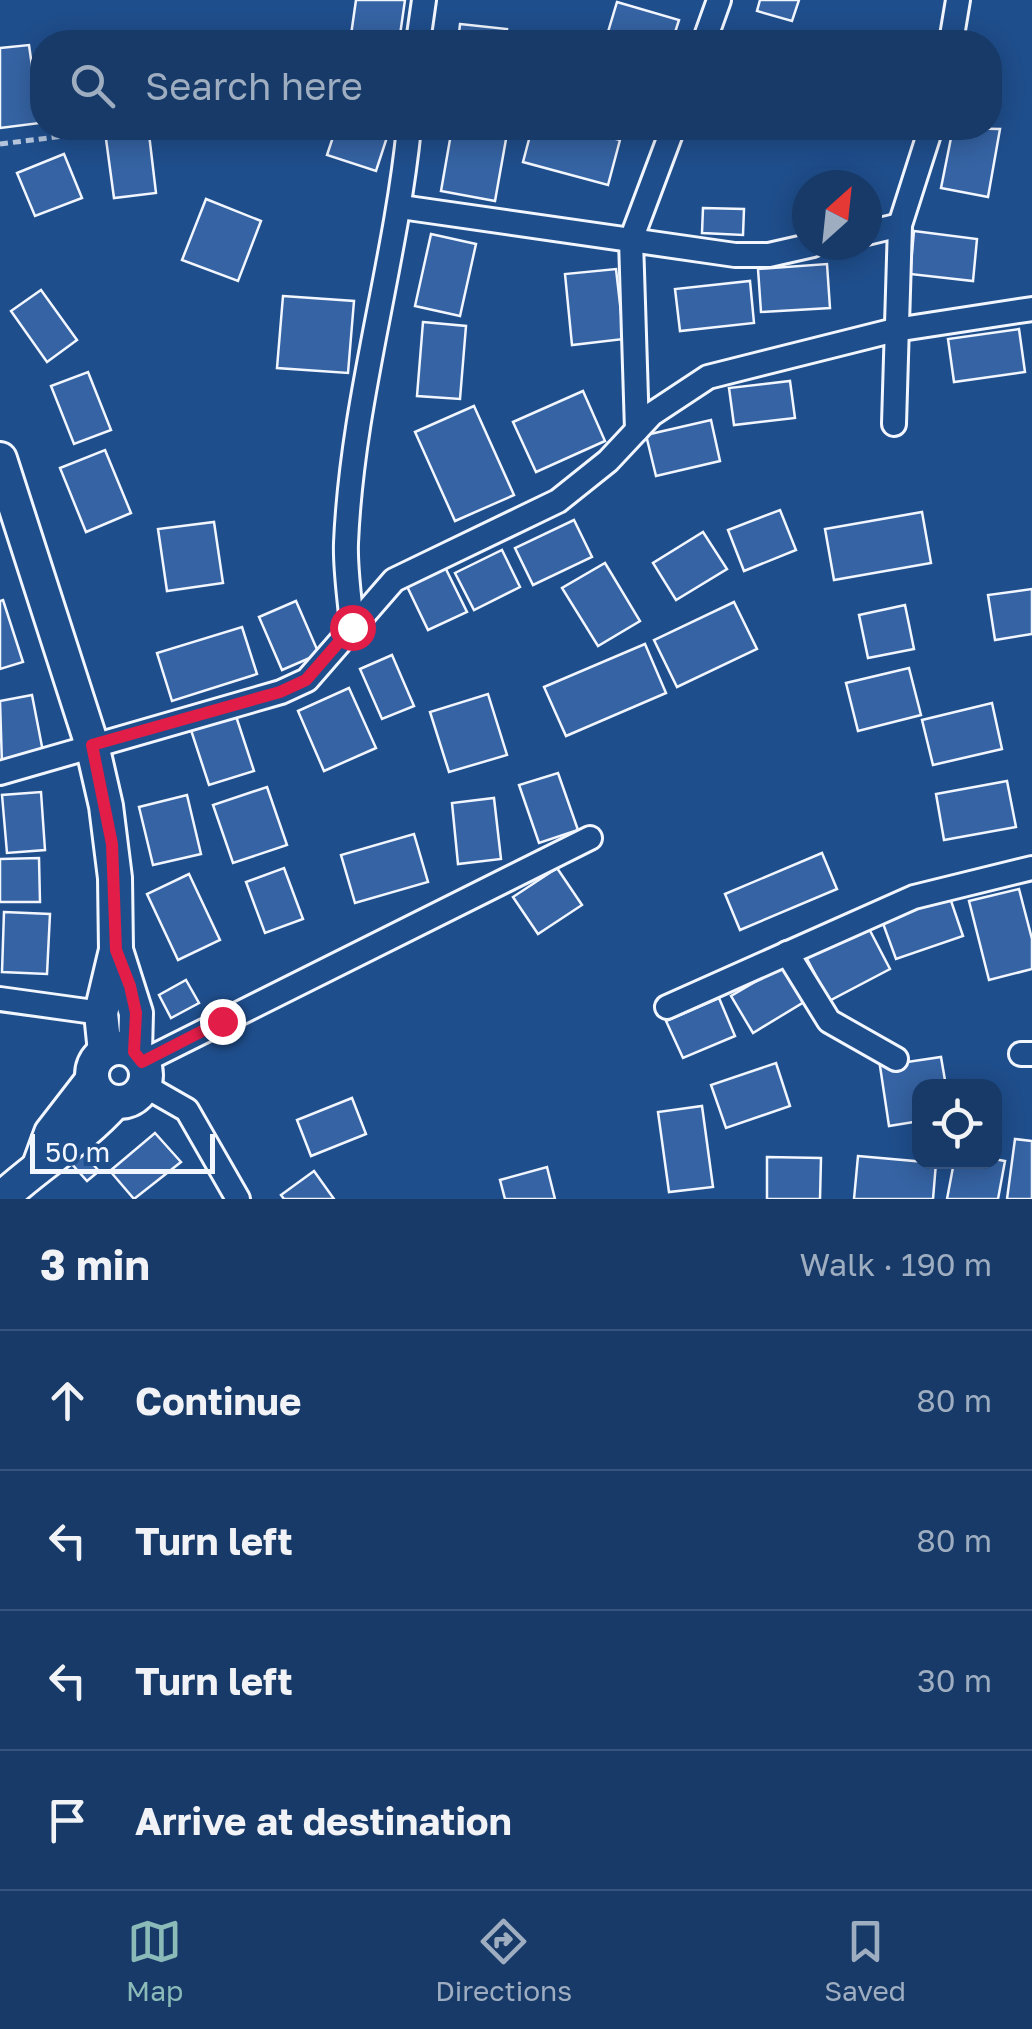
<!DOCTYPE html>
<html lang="en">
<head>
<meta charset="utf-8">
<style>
	body { margin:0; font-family:"Golos Text",sans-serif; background:#20416f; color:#f1f3f6 }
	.controls { position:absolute; right:30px; bottom:30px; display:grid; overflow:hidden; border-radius:20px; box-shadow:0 5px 25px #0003 }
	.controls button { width:90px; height:90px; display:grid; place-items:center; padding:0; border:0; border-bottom:2px solid #36547d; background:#173a69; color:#f1f3f6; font:50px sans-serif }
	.compass { position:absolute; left:792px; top:170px; width:90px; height:90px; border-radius:50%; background:#173a69; box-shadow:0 5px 25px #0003; rotate:27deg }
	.scale { position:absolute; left:30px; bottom:25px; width:185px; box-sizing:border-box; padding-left:10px; border:5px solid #f2f6ff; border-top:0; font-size:28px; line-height:35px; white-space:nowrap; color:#f2f6ff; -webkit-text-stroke:8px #1f4e8c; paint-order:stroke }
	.stop { position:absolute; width:30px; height:30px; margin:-22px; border:8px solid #e11d48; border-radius:50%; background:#fff }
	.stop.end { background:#e11d48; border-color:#fff; box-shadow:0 2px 10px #0008 }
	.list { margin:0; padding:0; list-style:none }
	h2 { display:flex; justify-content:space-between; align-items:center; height:130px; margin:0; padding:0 40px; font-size:42px }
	h2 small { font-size:32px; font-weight:400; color:#9eadc0 }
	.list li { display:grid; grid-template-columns:65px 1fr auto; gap:30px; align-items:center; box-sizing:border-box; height:140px; padding:0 40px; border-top:2px solid #36547d }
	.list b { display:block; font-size:38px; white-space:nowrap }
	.list em { font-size:32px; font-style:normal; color:#9eadc0 }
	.icon { flex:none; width:55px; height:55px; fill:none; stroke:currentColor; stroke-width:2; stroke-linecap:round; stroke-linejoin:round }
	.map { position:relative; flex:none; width:1032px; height:1199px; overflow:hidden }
	.search { position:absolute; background:#173a69; box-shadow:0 5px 25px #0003; left:30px; right:30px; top:30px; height:110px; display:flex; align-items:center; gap:25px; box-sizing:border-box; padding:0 35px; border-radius:40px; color:#9eadc0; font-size:38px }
	.sheet { height:690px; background:#173a69 }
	nav { display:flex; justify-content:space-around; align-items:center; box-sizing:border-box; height:140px; border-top:2px solid #36547d; background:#173a69; font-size:28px; color:#9eadc0 }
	nav a { display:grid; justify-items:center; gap:5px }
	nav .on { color:#8bbbb9 }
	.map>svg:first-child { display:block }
</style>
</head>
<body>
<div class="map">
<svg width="1032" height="1199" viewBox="0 0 1032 1199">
	<rect width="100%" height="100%" fill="#1f4e8c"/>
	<g fill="#3563a3" stroke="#f2f6ff" stroke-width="2.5">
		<polygon points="356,0 405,0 399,42 350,42"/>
		<polygon points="760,0 799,0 792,21 757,11"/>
		<polygon points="617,2 679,20 672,42 605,42"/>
		<polygon points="460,24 507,29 505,42 458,42"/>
		<polygon points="29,45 40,123 0,128 0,48"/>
		<polygon points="336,128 390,128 376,171 327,155"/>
		<polygon points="452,128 508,128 495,201 441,191"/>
		<polygon points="532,128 574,128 620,140 608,185 523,162"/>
		<polygon points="840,128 891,128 889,138"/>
		<polygon points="953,128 1000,129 988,197 941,188"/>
		<polygon points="149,134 156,193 114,198 106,139"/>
		<polygon points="64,154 82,198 35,216 17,173"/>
		<polygon points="206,199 261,221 238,281 182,260"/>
		<polygon points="703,208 744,209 743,235 702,233"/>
		<polygon points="914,231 977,239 973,281 910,274"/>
		<polygon points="431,234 476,244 460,316 415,306"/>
		<polygon points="827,264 830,308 761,312 758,269"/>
		<polygon points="616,269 624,339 572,345 565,274"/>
		<polygon points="750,281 754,323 680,331 675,289"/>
		<polygon points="41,290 77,340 47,362 11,311"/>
		<polygon points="283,296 354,301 348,373 277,368"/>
		<polygon points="423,322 466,326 460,399 417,396"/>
		<polygon points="1019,329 1025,372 954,382 948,339"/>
		<polygon points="88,372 111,430 74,444 51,386"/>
		<polygon points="790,381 795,418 734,425 729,388"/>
		<polygon points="583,391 605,441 536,472 513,422"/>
		<polygon points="474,406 514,495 455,521 415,432"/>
		<polygon points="711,420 720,461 656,476 646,435"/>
		<polygon points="105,450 131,513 86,532 60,468"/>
		<polygon points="780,510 796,550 744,571 728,530"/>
		<polygon points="922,512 931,563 834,580 825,529"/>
		<polygon points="574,520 592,557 533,585 515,548"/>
		<polygon points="214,522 223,583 167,591 158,529"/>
		<polygon points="703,532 727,569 676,600 653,563"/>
		<polygon points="502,550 520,587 474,610 455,573"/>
		<polygon points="441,559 467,612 428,630 403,578"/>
		<polygon points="605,563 640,621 598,646 562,588"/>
		<polygon points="1032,589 1032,634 995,640 988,595"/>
		<polygon points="3,600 23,662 0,669 0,601"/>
		<polygon points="296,601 319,654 282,670 259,617"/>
		<polygon points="734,602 757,649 677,687 654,640"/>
		<polygon points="905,605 914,649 868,658 859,615"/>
		<polygon points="242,627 257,674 172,701 157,653"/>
		<polygon points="645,644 666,693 566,736 544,687"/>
		<polygon points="392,655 414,706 382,719 360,669"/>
		<polygon points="909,668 921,715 858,731 846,683"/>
		<polygon points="349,688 376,748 324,771 298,711"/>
		<polygon points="488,694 507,755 449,772 430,712"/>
		<polygon points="32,695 44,757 2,765 0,701"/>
		<polygon points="992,703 1002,749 933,765 922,720"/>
		<polygon points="234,710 254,771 209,785 189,724"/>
		<polygon points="558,773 578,830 539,843 519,785"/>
		<polygon points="1007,781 1016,827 944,840 936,794"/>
		<polygon points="267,787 287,845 233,863 213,805"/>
		<polygon points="41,792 45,850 7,853 2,795"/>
		<polygon points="187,795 201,854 153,865 139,807"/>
		<polygon points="494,798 501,859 458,864 452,803"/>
		<polygon points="414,834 428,882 355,903 341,855"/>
		<polygon points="822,853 837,889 740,930 725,894"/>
		<polygon points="39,858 40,902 0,902 0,859"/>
		<polygon points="284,868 303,919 265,933 246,882"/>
		<polygon points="557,868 582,905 538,934 513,897"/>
		<polygon points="189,874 220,940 178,960 147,894"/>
		<polygon points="1019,889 1032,939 1032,969 989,980 969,901"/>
		<polygon points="949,895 963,936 896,959 881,918"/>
		<polygon points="4,912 50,914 47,974 2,972"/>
		<polygon points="866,923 890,969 829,1001 805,955"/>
		<polygon points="782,966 804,1002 753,1033 731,996"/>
		<polygon points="186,980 199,1003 171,1018 159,995"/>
		<polygon points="719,998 735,1036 683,1058 666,1021"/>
		<polygon points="941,1057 946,1086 920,1086 920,1121 889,1126 880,1066"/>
		<polygon points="776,1063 790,1106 726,1128 711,1085"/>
		<polygon points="352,1098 366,1134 311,1156 297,1120"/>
		<polygon points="702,1106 713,1187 669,1192 658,1112"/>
		<polygon points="155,1133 181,1162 134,1199 110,1171"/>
		<polygon points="1015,1139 1032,1141 1032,1199 1007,1199"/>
		<polygon points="82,1152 99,1171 87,1181 70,1162"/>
		<polygon points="858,1156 936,1163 933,1199 854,1199"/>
		<polygon points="767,1157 821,1158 820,1199 767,1199"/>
		<polygon points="994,1159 1005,1161 998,1199 947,1199 954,1162"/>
		<polygon points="547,1167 555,1199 505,1199 500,1180"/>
		<polygon points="314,1171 334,1199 284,1199 281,1195"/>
	</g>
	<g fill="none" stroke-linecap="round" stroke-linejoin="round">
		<defs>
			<g id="street">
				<polyline points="418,42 424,0"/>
				<polyline points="704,42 719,0"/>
				<polyline points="951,42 958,0"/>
				<polyline points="401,207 735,255 769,255 813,245"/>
				<polyline points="867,233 900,225"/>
				<polyline points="894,424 900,225 931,128"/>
				<polyline points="637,430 631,240 673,128"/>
				<path d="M 352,627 C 350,599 345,570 346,543 C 352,402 395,267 409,128"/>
				<polyline points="0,773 281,692 307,680 394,580 558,501 608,461 652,414 708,377 895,330 1032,309"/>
				<polyline points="787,953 829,1021 896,1059"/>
				<polyline points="0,999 101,1013"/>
				<polyline points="667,1007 914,897 1032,868"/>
				<polyline points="1021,1054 1032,1054"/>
				<polyline points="142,1062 590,838"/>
				<polyline points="145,1086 187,1110 238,1199"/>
			</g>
			<g id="secondary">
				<polyline points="0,459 92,745 106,806 115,878 116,950 101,1013 105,1052"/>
				<polyline points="116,950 136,1013 135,1052"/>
				<circle cx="119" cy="1075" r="27"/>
				<polyline points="40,1163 51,1133 92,1080"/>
				<path d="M 1,1199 C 38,1164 80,1141 114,1103"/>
			</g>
		</defs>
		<use href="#street" stroke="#f2f6ff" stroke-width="28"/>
		<use href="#secondary" stroke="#f2f6ff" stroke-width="38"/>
		<polyline stroke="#b3c4dc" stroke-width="5" stroke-dasharray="8 5" stroke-linecap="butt" points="0,144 128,128"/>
		<use href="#street" stroke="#1f4e8c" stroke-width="22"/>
		<use href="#secondary" stroke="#1f4e8c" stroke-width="32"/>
	</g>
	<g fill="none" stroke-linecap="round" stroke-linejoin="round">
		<polyline stroke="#e11d48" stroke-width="12" points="222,1021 142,1062 134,1052 136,1013 130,986 116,950 112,844 92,745 280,692 306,680 352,627"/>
	</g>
</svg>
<div class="controls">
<button><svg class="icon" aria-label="locate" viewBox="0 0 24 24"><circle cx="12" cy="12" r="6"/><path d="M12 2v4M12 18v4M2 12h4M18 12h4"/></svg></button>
</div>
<svg class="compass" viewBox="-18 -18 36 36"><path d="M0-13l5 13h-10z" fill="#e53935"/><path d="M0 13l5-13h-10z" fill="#9eadc0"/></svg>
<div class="scale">50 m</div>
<div class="stop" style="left:352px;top:627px"></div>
<div class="stop end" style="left:222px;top:1021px"></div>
<div class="search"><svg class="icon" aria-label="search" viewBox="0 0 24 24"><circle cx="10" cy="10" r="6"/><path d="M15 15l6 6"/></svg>Search here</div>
</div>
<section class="sheet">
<h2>3 min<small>Walk · 190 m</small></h2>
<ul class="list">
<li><svg class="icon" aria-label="ahead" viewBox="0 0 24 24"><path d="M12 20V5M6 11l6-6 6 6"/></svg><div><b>Continue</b></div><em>80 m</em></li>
<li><svg class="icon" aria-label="left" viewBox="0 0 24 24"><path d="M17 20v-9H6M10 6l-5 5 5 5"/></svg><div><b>Turn left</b></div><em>80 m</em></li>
<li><svg class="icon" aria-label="left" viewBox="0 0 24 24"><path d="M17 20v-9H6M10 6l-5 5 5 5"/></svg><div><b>Turn left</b></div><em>30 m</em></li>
<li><svg class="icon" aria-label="arrive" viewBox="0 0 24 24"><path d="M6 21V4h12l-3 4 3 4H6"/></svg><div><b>Arrive at destination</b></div></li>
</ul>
</section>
<nav>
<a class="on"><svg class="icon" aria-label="map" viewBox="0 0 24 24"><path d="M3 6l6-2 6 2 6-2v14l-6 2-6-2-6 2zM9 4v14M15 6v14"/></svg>Map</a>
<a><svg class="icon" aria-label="directions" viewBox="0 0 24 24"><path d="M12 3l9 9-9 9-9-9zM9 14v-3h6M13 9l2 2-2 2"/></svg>Directions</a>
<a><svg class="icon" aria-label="saved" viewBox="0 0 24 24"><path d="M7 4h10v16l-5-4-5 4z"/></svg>Saved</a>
</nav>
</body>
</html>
